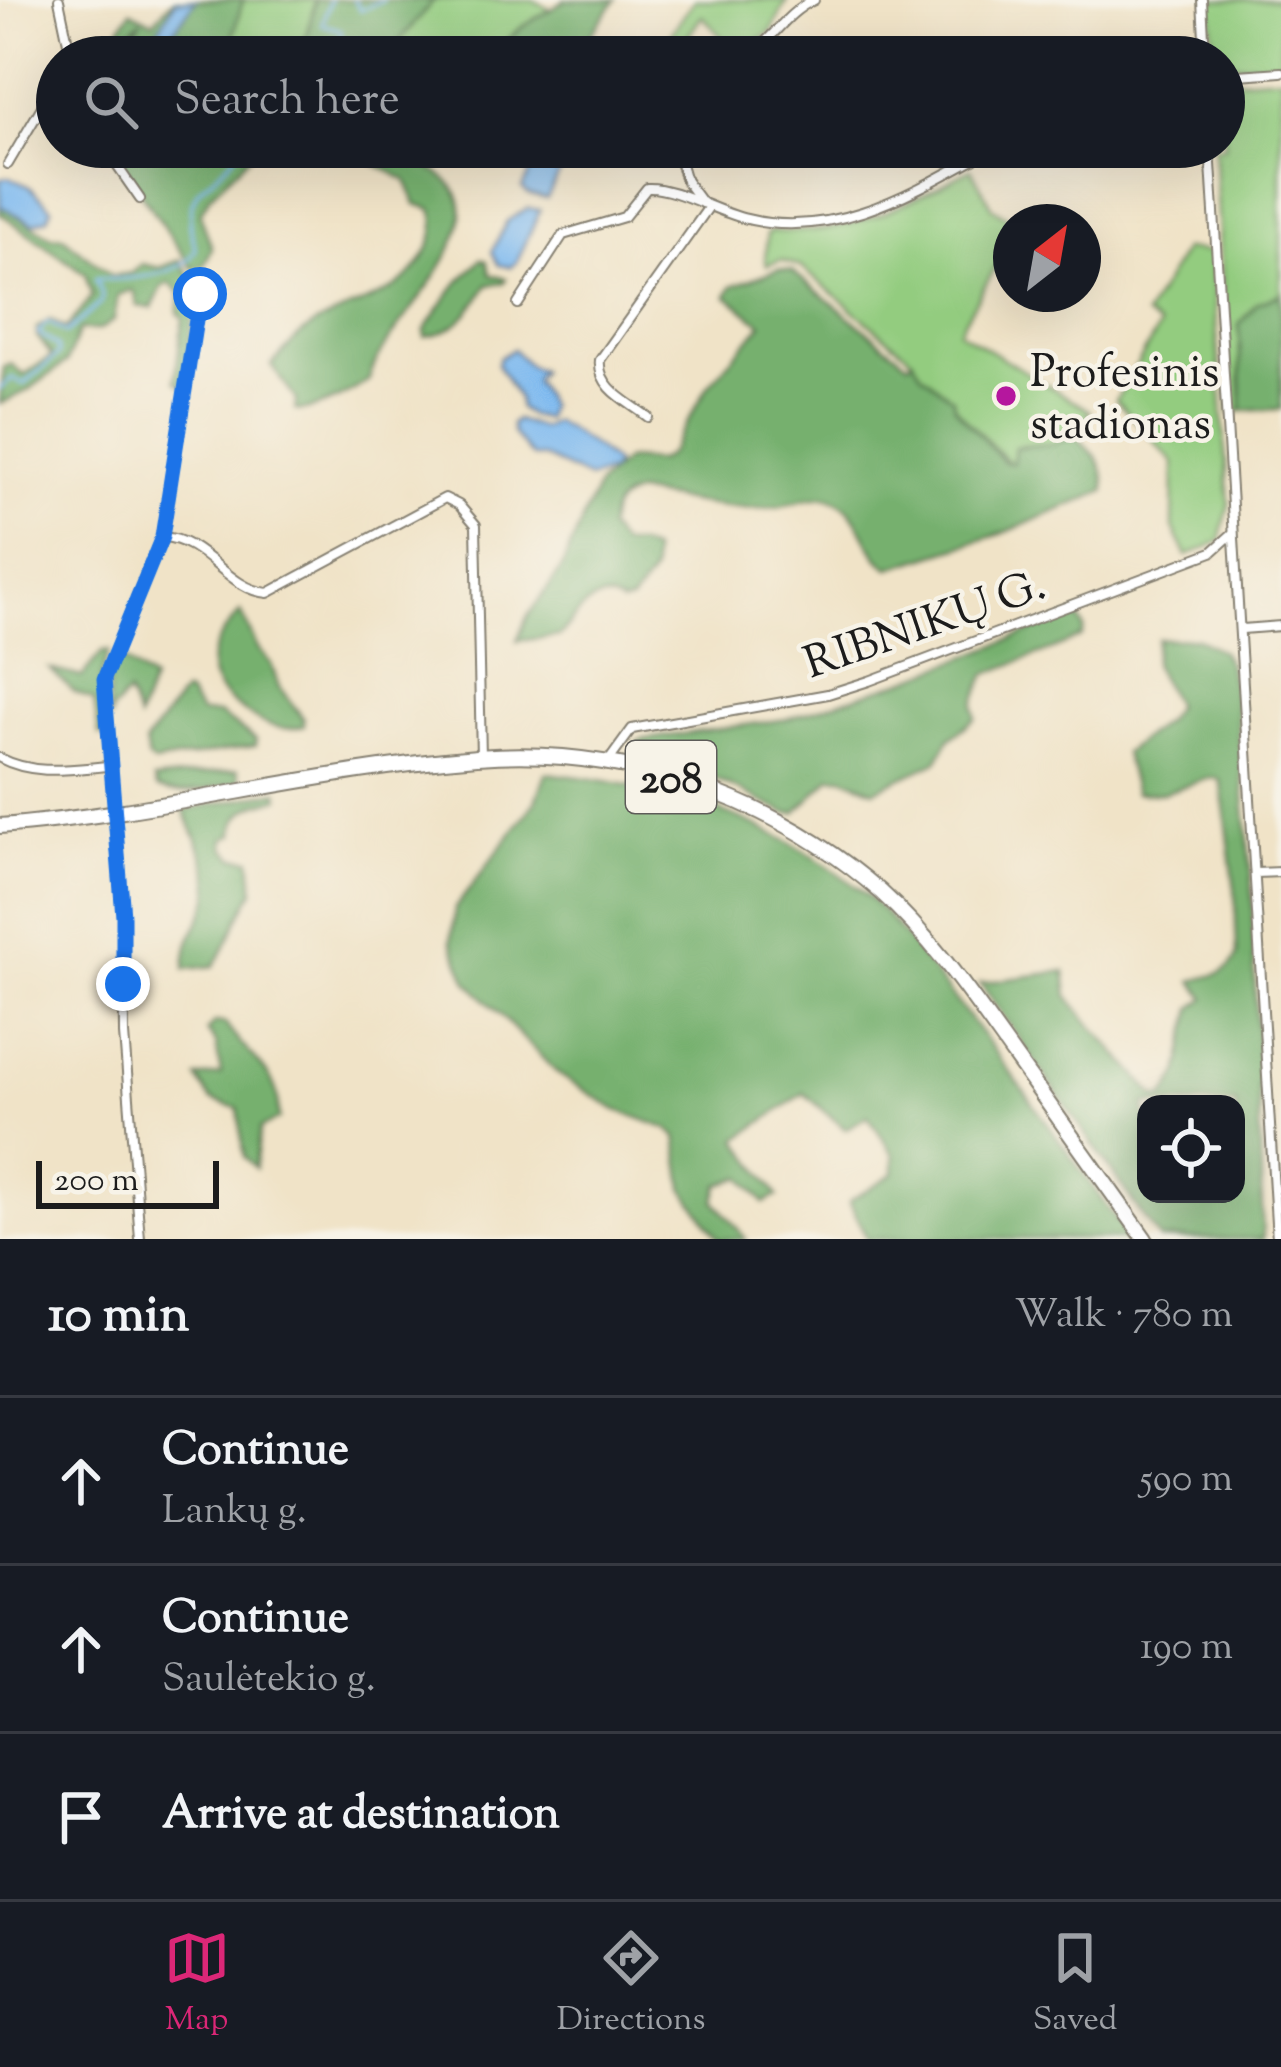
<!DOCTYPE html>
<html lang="en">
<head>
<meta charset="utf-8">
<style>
	body { margin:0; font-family:"Sorts Mill Goudy",serif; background:#20242c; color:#f1f3f6 }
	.controls { position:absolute; right:36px; bottom:36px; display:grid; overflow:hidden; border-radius:24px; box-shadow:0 12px 48px #0002 }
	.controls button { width:108px; height:108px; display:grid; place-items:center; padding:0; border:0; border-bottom:3px solid #363941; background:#171b24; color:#f1f3f6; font:60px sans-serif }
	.compass { position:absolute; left:993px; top:204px; width:108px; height:108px; border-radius:50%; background:#171b24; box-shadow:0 12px 48px #0002; rotate:31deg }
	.scale { position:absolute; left:36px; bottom:30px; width:183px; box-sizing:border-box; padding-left:12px; border:6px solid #1c1c1c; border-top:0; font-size:33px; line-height:42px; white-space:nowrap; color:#1c1c1c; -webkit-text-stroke:9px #f7f3e8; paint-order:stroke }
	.stop { position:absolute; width:36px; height:36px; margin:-27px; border:9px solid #1a73e8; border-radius:50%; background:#fff }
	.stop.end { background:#1a73e8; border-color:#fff; box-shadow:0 3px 12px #0008 }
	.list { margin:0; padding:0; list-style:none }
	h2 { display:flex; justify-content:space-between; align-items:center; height:156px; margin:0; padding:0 48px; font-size:51px }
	h2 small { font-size:39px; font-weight:400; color:#9ea1a6 }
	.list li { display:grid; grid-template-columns:78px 1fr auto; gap:36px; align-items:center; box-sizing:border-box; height:168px; padding:0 48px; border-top:3px solid #363941 }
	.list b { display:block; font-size:45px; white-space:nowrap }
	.list p { margin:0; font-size:39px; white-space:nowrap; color:#9ea1a6 }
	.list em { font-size:39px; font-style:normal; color:#9ea1a6 }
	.icon { flex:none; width:66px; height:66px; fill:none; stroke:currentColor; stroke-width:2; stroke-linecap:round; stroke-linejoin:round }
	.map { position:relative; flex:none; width:1281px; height:1239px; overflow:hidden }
	.search { position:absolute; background:#171b24; box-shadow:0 12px 48px #0002; left:36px; right:36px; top:36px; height:132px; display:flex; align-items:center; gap:30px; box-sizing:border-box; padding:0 42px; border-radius:66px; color:#9ea1a6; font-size:45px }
	.sheet { height:660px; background:#171b24 }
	nav { display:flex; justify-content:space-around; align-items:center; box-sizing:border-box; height:168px; border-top:3px solid #363941; background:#171b24; font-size:33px; color:#9ea1a6 }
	nav a { display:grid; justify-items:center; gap:6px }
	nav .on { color:#db2777 }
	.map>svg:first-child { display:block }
</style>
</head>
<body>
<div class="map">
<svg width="1281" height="1239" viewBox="0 0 1281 1239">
	<rect width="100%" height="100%" fill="#f7f3e8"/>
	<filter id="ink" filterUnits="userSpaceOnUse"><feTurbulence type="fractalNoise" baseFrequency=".00833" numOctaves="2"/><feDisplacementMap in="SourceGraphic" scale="24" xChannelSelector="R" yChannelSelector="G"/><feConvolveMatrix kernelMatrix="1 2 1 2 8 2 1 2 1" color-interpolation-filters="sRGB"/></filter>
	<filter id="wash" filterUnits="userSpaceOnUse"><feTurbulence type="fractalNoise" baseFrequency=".004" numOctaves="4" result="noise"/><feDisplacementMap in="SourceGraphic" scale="48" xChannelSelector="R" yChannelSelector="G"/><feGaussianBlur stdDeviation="2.7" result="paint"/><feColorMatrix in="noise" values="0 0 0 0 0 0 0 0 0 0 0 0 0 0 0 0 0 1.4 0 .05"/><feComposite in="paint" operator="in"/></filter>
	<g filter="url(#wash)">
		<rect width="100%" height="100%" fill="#f0e3c7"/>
		<g fill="#93cc7f" stroke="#58744e" stroke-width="3">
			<polygon points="173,0 362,0 326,57 101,57 131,11 153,22"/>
			<polygon points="434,0 533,0 551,9 521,28 488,57 386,57"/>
			<polygon points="694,0 787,0 772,31 739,56 702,16 674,57 655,57"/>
			<polygon points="1211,0 1281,0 1281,62 1224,65 1224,57 1214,57"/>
			<polygon points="1281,76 1281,294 1257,303 1239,325 1242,411 1230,413 1214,147 1224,147 1224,80"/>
			<path d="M 971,169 L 993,208 L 1015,222 L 1011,222 L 1011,242 L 958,331 L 1090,411 C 1074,439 1058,452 1023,445 L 1011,465 L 953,406 L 952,398 L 922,374 L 913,359 L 801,267 L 781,260 L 767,265 L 765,260 L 767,234 L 771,231 C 852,237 902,205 971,169 Z"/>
			<polygon points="1184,249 1211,252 1229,504 1220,541 1187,556 1173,528 1174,463 1116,400 1160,326 1145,316"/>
		</g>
		<g fill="#76b06e" stroke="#496645" stroke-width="3" fill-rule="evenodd">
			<polygon points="173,0 176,0 152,41 159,57 119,57 142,20 101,57 131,11 153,22"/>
			<polygon points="196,0 243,0 227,57 166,57 174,30"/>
			<polygon points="315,0 434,0 386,57 293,57 308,33"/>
			<polygon points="566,0 616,0 585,42 564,57 488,57 521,28"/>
			<polygon points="109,147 258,147 210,196 200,214 212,248 204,266 193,269"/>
			<path d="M 378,147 C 400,148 419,162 437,173 C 516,219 380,326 369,380 C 355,391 311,414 295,410 L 296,400 L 271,365 C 283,355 291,341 304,332 C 345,302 401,302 426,253 C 434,238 438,225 432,209 L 416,204 L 406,180 L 373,163 L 373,152 Z"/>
			<polygon points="1,206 52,237 62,236 112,276 132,273 142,264 160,268 180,260 197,287 183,387 175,381 183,318 178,313 181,293 170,283 162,287 152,308 137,306 135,293 131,290 118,295 114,320 99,330 79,330 67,362 29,390 0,404 4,367 11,364 24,375 52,356 37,336 37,328 50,320 66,329 92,296 85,274 0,213"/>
			<path d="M 481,259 L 487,261 L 491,275 L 506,278 L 504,283 L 488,285 C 473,309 455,334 425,336 L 425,329 L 455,286 Z"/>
			<path d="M 779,269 L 792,271 L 908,363 L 913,359 L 922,374 L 953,398 L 954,406 L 1004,462 L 1013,463 L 1015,447 L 1054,444 L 1075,436 C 1095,453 1106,464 1105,491 L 1004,533 L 890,568 C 867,554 863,517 840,503 C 818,490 798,504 776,507 C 731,513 681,499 636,493 C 615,500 611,508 608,529 L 621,545 L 638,545 L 652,552 L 653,572 L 631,602 L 622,604 C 591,586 577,617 560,636 L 517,641 L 527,617 L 559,573 L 598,485 L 627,459 L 658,461 L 669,454 L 708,386 L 762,324 L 727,296 L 732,286 Z"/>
			<polygon points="1281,294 1281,409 1242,411 1239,325 1257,303"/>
			<path d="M 241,612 L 257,647 L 271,664 L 279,687 L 304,719 L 304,726 C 285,732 268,726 251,716 C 199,686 200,653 241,612 Z"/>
			<path d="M 1072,616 L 1079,619 L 1084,628 L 1082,636 C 1050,653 1019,660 986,675 L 974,704 L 976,718 L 950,738 L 937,761 L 874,790 L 843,777 L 831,777 L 796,813 L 786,813 L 709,776 L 636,754 L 634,745 L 641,740 L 787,719 L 911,678 Z"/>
			<path d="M 1197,638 L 1221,651 L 1229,665 L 1237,710 L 1252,889 L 1263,1239 L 1159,1239 L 980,983 L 1065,971 L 1068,995 L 1076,1007 L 1156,1097 L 1164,1097 L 1179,1074 L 1193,1008 L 1206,998 L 1193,981 C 1212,975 1230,975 1237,955 L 1235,891 L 1222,785 L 1219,779 L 1210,778 L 1163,793 L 1135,793 L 1124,753 L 1166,720 L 1175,706 L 1153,664 L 1157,639 ZM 1146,1104 L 1236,1104 L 1236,1194 L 1146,1194 Z"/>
			<polygon points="109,651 101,677 105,735 99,735 94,701 73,691 50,669 82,677 102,652"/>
			<polygon points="118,656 152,681 138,719 128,694 112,711 110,720 108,680 114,658"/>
			<polygon points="183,693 188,694 200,713 219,714 256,740 255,746 154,763 148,759 145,743"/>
			<path d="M 238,770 L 240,780 C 218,788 177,799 157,788 L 154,780 Z"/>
			<path d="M 546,773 C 659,784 771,817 860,890 C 891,915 914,949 939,980 C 1007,1063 1067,1152 1130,1239 L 867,1239 L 849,1201 L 894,1173 L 894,1155 L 868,1116 L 845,1129 L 804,1093 L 738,1139 L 778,1196 L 764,1203 L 742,1177 L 719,1185 L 715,1201 L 746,1239 L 719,1239 L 684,1189 L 677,1137 L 668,1129 L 617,1110 L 558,1074 L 468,982 L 451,941 L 455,908 L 536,801 Z"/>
			<path d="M 278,791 L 280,798 C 259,803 235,808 234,834 L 225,839 L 225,847 L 234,857 L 251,859 L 254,891 C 237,915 231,942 214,966 L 185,969 C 187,931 195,936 207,905 C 218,874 195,838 184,810 Z"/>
			<path d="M 215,1022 L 225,1023 C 239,1047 265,1063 275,1088 C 279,1097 277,1109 279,1119 L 260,1129 L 255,1168 L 244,1157 L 238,1108 L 211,1100 L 197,1078 L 221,1074 L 216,1043 L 207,1031 Z"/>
		</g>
		<g fill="#7eb9ef" stroke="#4d6a86" stroke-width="3">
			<polygon points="176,0 196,0 174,30 166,57 159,57 152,41"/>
			<polygon points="542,147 572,148 547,198 528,194 522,188"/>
			<polygon points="9,177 30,187 52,208 48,218 34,223 0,206 0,179"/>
			<polygon points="528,208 540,210 517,262 511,267 499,265 492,252 507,221"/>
			<polygon points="513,349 529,366 540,371 534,380 548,405 545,419 530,416 519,408 518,399 497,364 499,358"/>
			<path d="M 516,420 L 542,428 L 554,421 C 570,431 603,451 615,464 L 611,472 L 589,479 L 543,457 L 532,457 L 512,433 L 511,424 Z"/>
		</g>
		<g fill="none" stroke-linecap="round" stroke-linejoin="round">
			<g stroke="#7eb9ef" stroke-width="3">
				<polyline points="354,0 361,10 383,0"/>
				<polyline points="301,57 341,38 341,30 322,24 330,0"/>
				<path d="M 0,389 L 12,378 L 24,384 L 59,354 L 57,346 L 38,333 L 48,322 L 66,333 L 101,303 L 102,294 L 95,279 C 121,280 183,279 196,249 C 175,186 212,189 241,147"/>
			</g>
		</g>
	</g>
	<g filter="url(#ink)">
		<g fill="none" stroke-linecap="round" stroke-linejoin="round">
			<defs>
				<g id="minor">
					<polyline points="59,0 71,57"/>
					<polyline points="1202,0 1205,57"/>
					<path d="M 747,57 C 772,41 786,12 814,0"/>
					<polyline points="1224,76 1281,72"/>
					<polyline points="104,147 140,199"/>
					<polyline points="676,147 686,181 702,203"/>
					<polyline points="1210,147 1277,1239"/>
					<polyline points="8,164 57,81"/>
					<path d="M 518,304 L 563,235 L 624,217 L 647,188 C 672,186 716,211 743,218 C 835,243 918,189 995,147"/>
					<path d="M 648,417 C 629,402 597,388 600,360 L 708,208"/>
					<path d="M 162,537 C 206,539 226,589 268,593 L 445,498 L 459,505 L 476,525 L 481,757"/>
					<polyline points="1242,629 1281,626"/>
					<path d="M 0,758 C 34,776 71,769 108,766"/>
					<polyline points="608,762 632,729 828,694 869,681 1212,552 1233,533"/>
					<polyline points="1256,873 1281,872"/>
					<polyline points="140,1239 124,1034 123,916 104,679 162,537 200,294"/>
				</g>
				<path id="highway" d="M 0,826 C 160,813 317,770 477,757 C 621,745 772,796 881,892 C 933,939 973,998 1013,1054 C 1057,1116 1101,1177 1145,1239"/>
			</defs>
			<use href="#minor" stroke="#868072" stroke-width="12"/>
			<use href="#highway" stroke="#868072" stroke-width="18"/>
			<use href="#minor" stroke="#fff" stroke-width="8"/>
			<use href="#highway" stroke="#fff" stroke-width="14"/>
		</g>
	</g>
	<g fill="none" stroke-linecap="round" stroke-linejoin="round" filter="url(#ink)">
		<polyline stroke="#1a73e8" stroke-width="15" points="123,984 123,916 104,679 162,537 200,294"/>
	</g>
	<circle fill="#b5179e" stroke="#f7f3e8" stroke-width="4.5" cx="1006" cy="396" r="12"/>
	<g text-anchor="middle" stroke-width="9" stroke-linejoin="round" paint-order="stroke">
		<rect fill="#f7f3e8" stroke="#5e5c59" stroke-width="3" x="626" y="741" width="90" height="72" rx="9"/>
		<g font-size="42" font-weight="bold" fill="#1c1c1c">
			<text x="671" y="792">208</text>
		</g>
		<g font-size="45" fill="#1c1c1c" stroke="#f7f3e8" text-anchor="start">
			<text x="1030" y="386">Profesinis<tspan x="1030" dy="52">stadionas</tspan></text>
		</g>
		<g font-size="45" fill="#1c1c1c" stroke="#f7f3e8">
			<text transform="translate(924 622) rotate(-19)" y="16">RIBNIKŲ G.</text>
		</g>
	</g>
</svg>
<div class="controls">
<button><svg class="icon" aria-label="locate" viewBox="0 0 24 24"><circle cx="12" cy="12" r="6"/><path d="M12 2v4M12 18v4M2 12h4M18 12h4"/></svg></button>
</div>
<svg class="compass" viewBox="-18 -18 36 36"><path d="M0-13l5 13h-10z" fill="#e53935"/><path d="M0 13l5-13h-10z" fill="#9ea1a6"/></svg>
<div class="scale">200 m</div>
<div class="stop" style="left:200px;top:294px"></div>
<div class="stop end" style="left:123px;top:984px"></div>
<div class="search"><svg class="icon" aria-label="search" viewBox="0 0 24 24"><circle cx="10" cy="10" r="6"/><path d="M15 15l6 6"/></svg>Search here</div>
</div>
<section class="sheet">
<h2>10 min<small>Walk · 780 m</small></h2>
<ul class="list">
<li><svg class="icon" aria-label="ahead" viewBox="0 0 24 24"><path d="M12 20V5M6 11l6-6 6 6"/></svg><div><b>Continue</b><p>Lankų g.</p></div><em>590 m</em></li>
<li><svg class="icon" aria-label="ahead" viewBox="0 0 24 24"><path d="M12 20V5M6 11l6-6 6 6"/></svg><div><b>Continue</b><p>Saulėtekio g.</p></div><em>190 m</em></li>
<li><svg class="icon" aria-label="arrive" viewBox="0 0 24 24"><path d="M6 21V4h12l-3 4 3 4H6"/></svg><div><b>Arrive at destination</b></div></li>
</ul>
</section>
<nav>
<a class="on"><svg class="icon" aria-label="map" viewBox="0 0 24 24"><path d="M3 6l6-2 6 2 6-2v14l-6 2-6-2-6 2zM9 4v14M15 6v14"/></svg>Map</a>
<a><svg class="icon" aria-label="directions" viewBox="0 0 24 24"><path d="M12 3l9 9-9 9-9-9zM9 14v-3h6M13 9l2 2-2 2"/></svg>Directions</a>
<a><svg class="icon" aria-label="saved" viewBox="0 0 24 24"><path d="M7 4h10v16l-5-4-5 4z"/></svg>Saved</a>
</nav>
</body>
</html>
